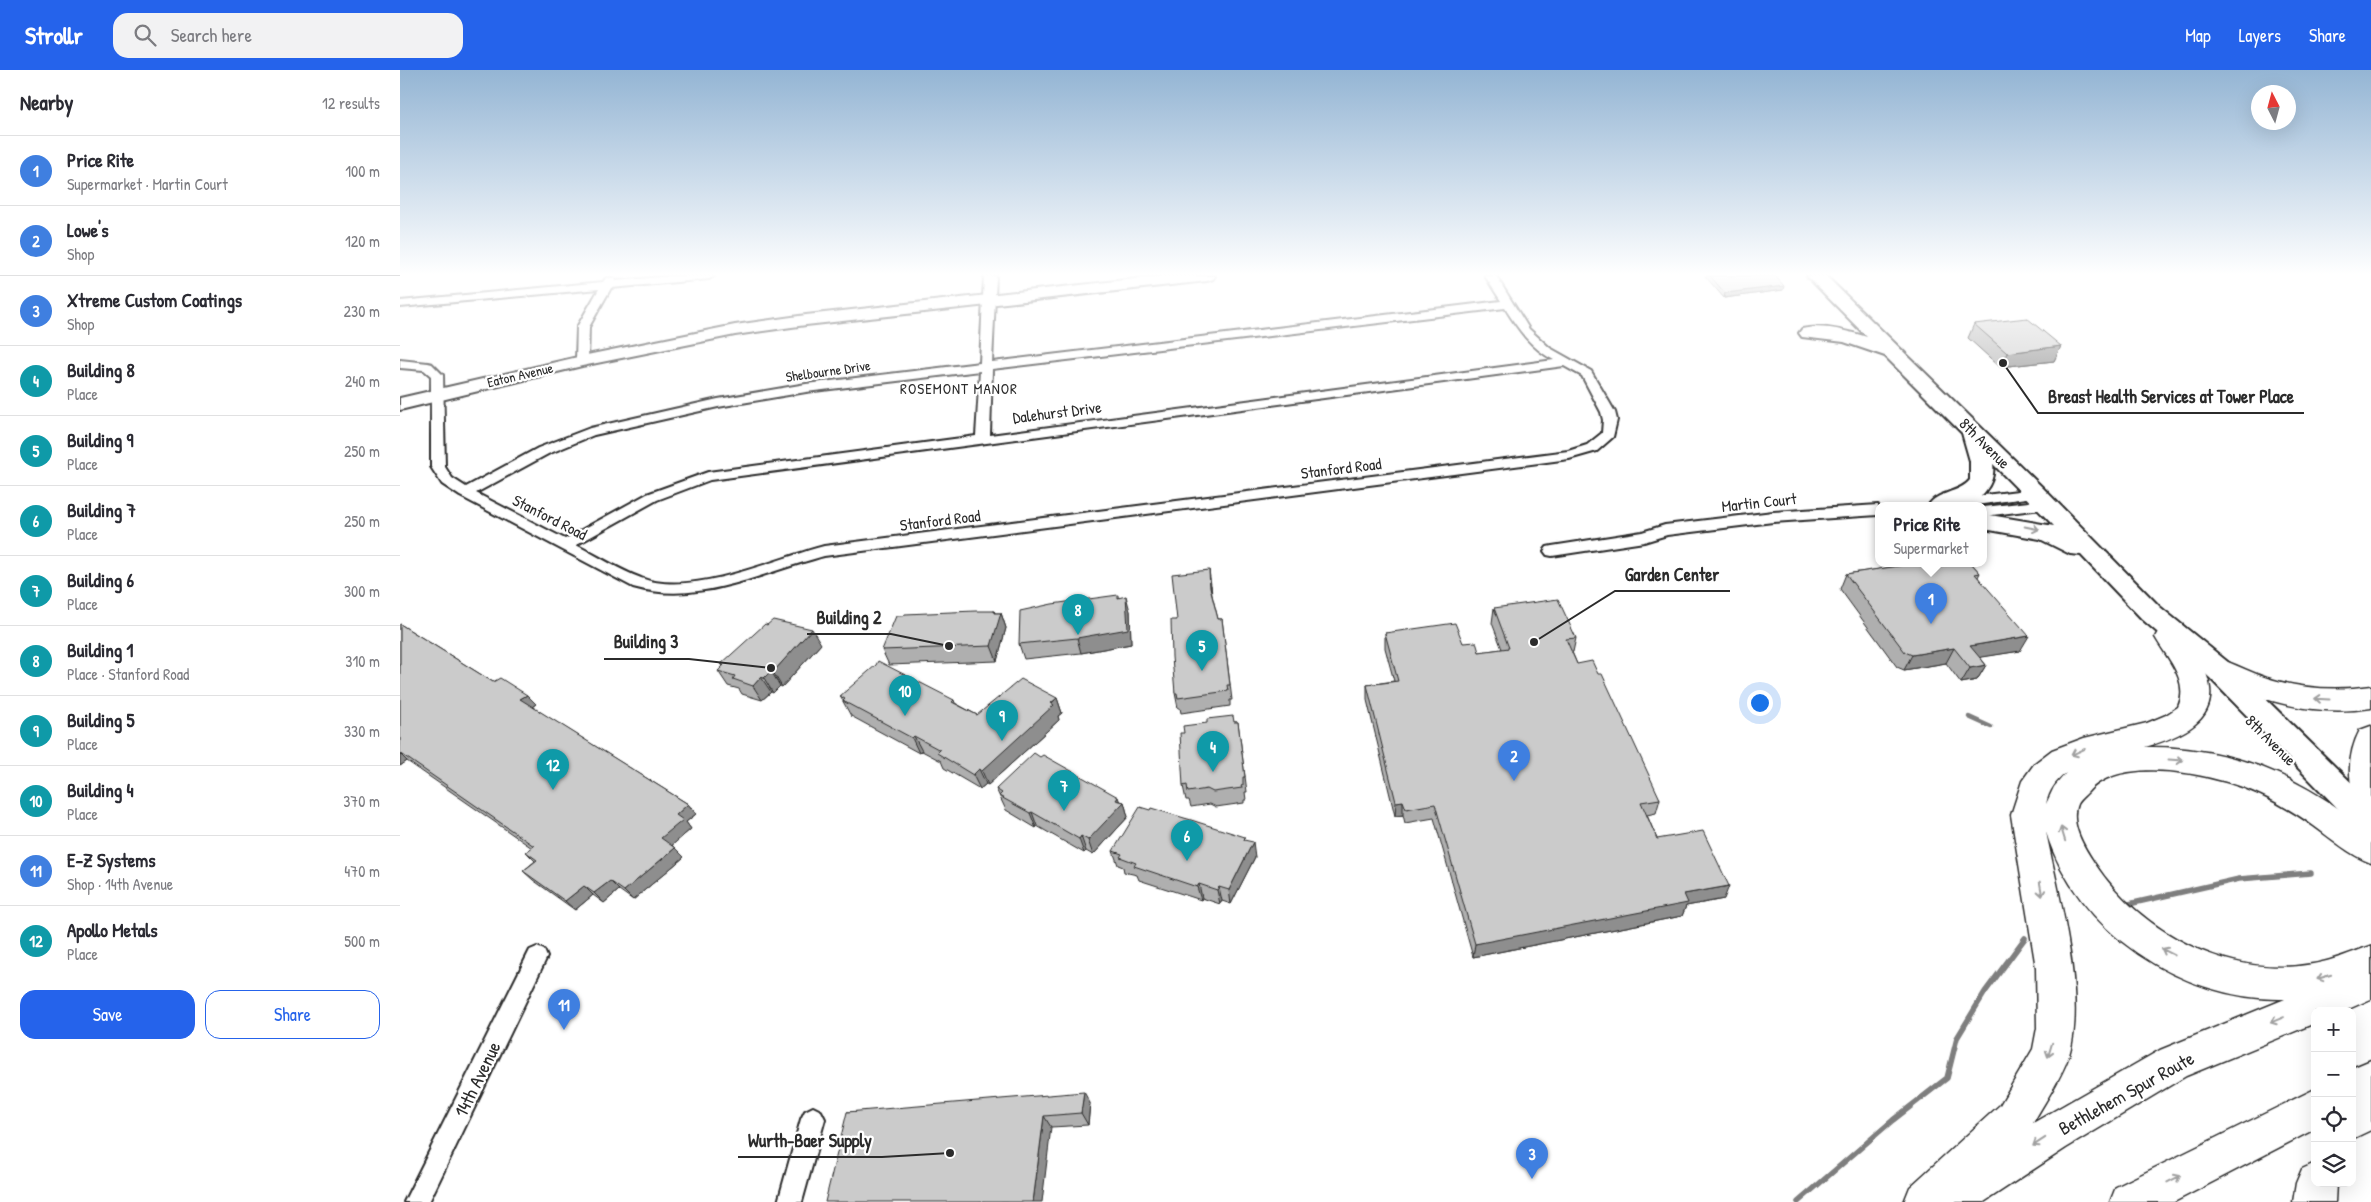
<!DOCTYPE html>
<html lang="en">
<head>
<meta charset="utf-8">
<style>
	body { margin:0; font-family:"Patrick Hand",sans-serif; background:#f2f2f3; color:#2b2b33 }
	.controls { position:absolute; right:15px; bottom:15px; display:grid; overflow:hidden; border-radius:10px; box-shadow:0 5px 20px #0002 }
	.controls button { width:45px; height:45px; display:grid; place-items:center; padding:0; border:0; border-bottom:1px solid #e1e1e2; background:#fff; color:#2b2b33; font:25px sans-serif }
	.compass { position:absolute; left:1851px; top:15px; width:45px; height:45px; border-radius:50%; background:#fff; box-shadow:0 5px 20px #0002; rotate:354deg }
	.you { position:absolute; left:1359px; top:632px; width:18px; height:18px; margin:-12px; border:4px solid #fff; border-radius:50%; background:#1a73e8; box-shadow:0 0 0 8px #1a73e833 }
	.badge { display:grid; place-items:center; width:32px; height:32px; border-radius:50%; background:#2563eb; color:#fff; font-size:16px; font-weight:700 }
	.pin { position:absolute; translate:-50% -41px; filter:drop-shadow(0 1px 2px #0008) }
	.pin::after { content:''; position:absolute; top:26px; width:18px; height:15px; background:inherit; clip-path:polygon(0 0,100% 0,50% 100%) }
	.popup { position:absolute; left:1475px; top:432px; width:112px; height:65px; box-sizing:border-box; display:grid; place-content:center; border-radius:10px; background:#fff; filter:drop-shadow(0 1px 4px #0005); font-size:16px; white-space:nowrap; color:#7c7c81 }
	.popup b { font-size:19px; color:#2b2b33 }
	.popup::after { content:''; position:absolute; left:50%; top:100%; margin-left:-10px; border:10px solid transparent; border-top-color:#fff }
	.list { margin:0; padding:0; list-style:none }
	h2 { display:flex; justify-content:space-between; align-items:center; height:65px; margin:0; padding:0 20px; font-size:21px }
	h2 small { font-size:16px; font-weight:400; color:#7c7c81 }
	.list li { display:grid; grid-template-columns:32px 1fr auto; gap:15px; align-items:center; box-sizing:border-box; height:70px; padding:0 20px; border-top:1px solid #e1e1e2 }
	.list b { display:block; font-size:19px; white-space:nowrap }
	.list p { margin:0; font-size:16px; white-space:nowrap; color:#7c7c81 }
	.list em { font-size:16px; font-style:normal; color:#7c7c81 }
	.actions { display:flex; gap:10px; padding:15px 20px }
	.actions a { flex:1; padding:11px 0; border:1px solid #2563eb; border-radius:15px; text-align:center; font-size:18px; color:#2563eb }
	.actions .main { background:#2563eb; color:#fff }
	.icon { flex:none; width:28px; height:28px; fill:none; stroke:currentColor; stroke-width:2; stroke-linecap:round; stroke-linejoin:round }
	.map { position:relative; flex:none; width:1971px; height:1132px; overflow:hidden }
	header { display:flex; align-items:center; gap:30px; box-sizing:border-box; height:70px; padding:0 25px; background:#2563eb; color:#fff }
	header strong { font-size:24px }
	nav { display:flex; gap:28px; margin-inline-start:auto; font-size:18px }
	.search { width:350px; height:45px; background:#f2f2f3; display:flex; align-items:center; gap:12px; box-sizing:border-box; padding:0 18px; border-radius:15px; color:#7c7c81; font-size:19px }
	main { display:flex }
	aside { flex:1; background:#fff }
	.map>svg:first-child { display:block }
</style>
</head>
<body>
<header>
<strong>Strollr</strong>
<div class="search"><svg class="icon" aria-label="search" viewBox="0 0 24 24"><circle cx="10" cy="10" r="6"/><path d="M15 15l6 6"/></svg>Search here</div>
<nav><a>Map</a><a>Layers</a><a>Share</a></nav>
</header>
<main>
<aside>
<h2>Nearby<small>12 results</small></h2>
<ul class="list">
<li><span class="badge" style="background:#3f7fe0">1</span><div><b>Price Rite</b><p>Supermarket · Martin Court</p></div><em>100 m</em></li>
<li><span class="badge" style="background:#3f7fe0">2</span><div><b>Lowe's</b><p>Shop</p></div><em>120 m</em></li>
<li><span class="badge" style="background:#3f7fe0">3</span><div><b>Xtreme Custom Coatings</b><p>Shop</p></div><em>230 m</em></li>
<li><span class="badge" style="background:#0f9aa8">4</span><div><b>Building 8</b><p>Place</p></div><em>240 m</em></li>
<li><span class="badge" style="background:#0f9aa8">5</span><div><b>Building 9</b><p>Place</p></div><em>250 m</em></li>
<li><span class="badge" style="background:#0f9aa8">6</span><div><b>Building 7</b><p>Place</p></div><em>250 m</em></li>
<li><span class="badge" style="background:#0f9aa8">7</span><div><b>Building 6</b><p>Place</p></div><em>300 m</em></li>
<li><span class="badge" style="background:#0f9aa8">8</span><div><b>Building 1</b><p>Place · Stanford Road</p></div><em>310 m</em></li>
<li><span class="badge" style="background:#0f9aa8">9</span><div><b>Building 5</b><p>Place</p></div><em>330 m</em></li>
<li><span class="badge" style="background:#0f9aa8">10</span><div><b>Building 4</b><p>Place</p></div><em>370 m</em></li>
<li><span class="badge" style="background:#3f7fe0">11</span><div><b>E-Z Systems</b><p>Shop · 14th Avenue</p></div><em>470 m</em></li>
<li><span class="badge" style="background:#0f9aa8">12</span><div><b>Apollo Metals</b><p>Place</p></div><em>500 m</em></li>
</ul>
<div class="actions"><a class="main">Save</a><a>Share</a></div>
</aside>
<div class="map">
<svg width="1971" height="1132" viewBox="0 0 1971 1132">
	<rect width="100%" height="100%" fill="#fff"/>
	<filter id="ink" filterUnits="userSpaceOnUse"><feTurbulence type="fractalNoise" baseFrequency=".02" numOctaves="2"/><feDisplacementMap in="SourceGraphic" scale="10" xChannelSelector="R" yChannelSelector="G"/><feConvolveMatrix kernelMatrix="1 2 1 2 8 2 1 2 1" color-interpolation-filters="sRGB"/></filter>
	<g filter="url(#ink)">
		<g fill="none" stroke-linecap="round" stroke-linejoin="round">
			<polyline stroke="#7e7e7e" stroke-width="4.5" points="1569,647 1591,657"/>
			<g stroke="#7e7e7e" stroke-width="5.5">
				<polyline points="1729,834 1839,809 1911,803"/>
				<polyline points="1398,1132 1493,1050 1547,1008 1557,968 1585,922 1625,868"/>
			</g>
			<defs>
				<g id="street">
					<polygon points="272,206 314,206 309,209 211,218 189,257 188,291 182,295 176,291 177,257 199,219 0,237 0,231 203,212 206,208 214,208 215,211"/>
					<path d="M 584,206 L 596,206 L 592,292 L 1101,231 L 1085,206 L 1096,206 L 1129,259 L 1150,278 L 1191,301 L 1215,342 L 1217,350 L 1213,367 L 1197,381 L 1169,389 L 424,486 C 360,503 299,536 233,517 L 60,426 L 42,414 L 31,397 L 31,306 L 24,300 L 0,298 L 0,290 L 28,293 L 32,294 L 43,305 L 45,397 L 52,408 L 66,417 L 138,378 L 190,358 L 318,329 L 406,314 L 580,293 ZM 1105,238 C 1118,259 1131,278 1154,290 L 590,365 L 592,299 ZM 1164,296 L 1182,306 L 1201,342 L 1203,350 L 1202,363 L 1187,375 L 1168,381 L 424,476 C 374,489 291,528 241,508 C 219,500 198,486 176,475 L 257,430 L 310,410 ZM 580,301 L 576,366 L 308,402 L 247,424 L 165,469 L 76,423 L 148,384 L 194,365 L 318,337 L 406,322 Z"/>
					<polygon points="1635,419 1642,423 1640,426 1576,435 1544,434 1551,429"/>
					<polygon points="1646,430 1651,432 1653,435 1651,438 1584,446 1584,437"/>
					<polygon points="1478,435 1478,445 1373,452 1267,465 1244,472 1152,486 1147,485 1144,481 1147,477 1152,476 1242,462 1265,455 1373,442"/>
					<polygon points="137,877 144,880 147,887 29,1132 4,1132 130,880"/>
					<polygon points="413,1037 421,1041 425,1049 402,1132 378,1132 401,1049 405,1041"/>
				</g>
				<polygon id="secondary" points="762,206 815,206 813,209 807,211 406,255 335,265 182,296 0,340 0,328 182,286 335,255 406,245"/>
				<path id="primary" d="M 1407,206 L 1426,206 L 1643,418 L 1760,537 L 1829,593 L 1971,732 L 1971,765 L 1960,761 L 1809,607 L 1742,549 L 1681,485 L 1670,484 L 1640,469 L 1584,459 L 1584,444 L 1654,456 L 1593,394 C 1596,413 1581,433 1560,435 C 1550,436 1539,435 1529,435 C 1536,422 1560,423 1570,410 L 1570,391 L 1562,363 L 1485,286 L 1444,272 L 1402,267 L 1399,263 L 1402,259 C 1422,254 1448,261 1467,267 Z"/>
				<g id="highway">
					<path d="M 1769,557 L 1779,560 C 1789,575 1801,589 1807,606 C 1823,651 1778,667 1745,677 C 1798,676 1854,689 1900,715 C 1925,728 1948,745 1971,761 L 1971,793 C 1950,785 1932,769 1914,756 C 1887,737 1859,721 1827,712 C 1788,701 1716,688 1687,723 C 1684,726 1679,730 1677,734 C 1669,754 1685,779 1695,794 C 1741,863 1829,909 1913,894 C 1933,891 1952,882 1971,876 L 1971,929 L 1944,941 L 1915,941 L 1915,953 L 1786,1006 L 1666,1078 L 1584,1132 L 1504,1132 L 1510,1117 L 1600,1035 L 1633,979 L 1637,958 L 1636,898 L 1611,745 L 1622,711 L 1635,693 L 1652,680 L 1684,668 L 1747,653 L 1766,645 L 1778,637 C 1790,611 1767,588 1755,567 L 1759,560 ZM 1666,703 L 1654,717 L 1646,734 C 1649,720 1655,712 1666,703 ZM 1646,762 C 1677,862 1782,931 1885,929 L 1760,980 L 1633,1053 C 1645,1031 1661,1009 1669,985 C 1687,928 1658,822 1646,762 Z"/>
					<path d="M 1819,589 C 1835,594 1850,602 1867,608 C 1901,619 1936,621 1971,616 L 1971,638 C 1913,647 1861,631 1809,607 L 1805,600 L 1809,593 Z"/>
					<path d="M 1971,656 L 1971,746 L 1960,742 C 1947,716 1946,686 1960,660 Z"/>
					<polygon points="1971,990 1971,1060 1952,1069 1952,998"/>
					<polygon points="1915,1019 1915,1059 1774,1132 1710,1132 1716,1117"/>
					<polygon points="1915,1093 1915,1113 1936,1113 1935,1132 1893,1132 1896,1113 1902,1099"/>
				</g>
			</defs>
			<use href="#street" stroke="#2b2b2b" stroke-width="4"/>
			<use href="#secondary" stroke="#2b2b2b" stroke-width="4"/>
			<use href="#primary" stroke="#2b2b2b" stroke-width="4"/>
			<use href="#highway" stroke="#2b2b2b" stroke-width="3"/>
			<use href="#street" fill="#fff" fill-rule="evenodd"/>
			<use href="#secondary" fill="#fff" fill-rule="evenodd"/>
			<use href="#primary" fill="#fff" fill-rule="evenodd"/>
			<use href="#highway" fill="#fff" fill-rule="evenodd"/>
		</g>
		<g fill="#afafaf" stroke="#2b2b2b">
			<polygon points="1305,206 1375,206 1383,220 1324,228"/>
			<polygon points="1574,254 1661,276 1654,291 1600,297 1568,268"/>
			<polygon points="1502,493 1571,493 1580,503 1578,507 1620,581 1580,587 1586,595 1577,610 1561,613 1546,593 1504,600 1497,597 1440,519 1446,504 1500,496"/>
			<polygon points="811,515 812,525 818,549 822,549 832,630 830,630 830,636 781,643 780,638 778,638 775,623 777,550"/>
			<polygon points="719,527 730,541 731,574 681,583 624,589 619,574"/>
			<polygon points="1094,538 1176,568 1173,582 1172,582 1177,594 1260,729 1256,743 1247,745 1257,769 1324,829 1286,836 1282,846 1073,887 1034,748 1005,753 1003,745 995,746 967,630 967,615 994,611 985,578 985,563 1063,573 1079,582 1102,579 1092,553"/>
			<polygon points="594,541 595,543 601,543 606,558 597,591 489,595 482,580"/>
			<polygon points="0,554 93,612 136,634 132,637 288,734 296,744 286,752 291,759 272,775 284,787 233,830 219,820 204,833 193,825 175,840 133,810 123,801 135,791 126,782 132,778 7,691 0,696"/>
			<polygon points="421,574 382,617 380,616 373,623 371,622 362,630 342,624 339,619 328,616 318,601 323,596 321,594"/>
			<polygon points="440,626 554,630 555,633 577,645 657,628 662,643 658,646 659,650 588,715 586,714 580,719 544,698 541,691 522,681 519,683 451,646"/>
			<polygon points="834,652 838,652 847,722 845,722 846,730 844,730 844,733 816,737 810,734 791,737 789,730 786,730 783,716"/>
			<polygon points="596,719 720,731 724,732 728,747 693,785 686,781 684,783 637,756 636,758 606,740"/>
			<polygon points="845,770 855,787 831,834 822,831 820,834 802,828 801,830 739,810 737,805 724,802 723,797 718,795 713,781"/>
			<polygon points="690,1033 688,1055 651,1057 447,1042"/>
		</g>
		<g fill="#8e8e8e" stroke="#2b2b2b">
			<polygon points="1384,216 1383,220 1324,228 1325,223"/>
			<polygon points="1661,276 1654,291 1600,297 1607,283"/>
			<polygon points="809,500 811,515 812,533 810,518"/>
			<polygon points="726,526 730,541 731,574 681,583 677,568"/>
			<polygon points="594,541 598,551 601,543 606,558 597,591 591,576 594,543"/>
			<polygon points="412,559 421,574 382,617 373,602"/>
			<polygon points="1629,566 1620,581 1564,590 1570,576"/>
			<polygon points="1554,578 1546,593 1504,600 1512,585"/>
			<polygon points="1586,595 1577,610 1561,613 1570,598"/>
			<polygon points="371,601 380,616 373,623 364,608"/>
			<polygon points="361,607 371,622 362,630 353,616"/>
			<polygon points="127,625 136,634 129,639 120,629"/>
			<polygon points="657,628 662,643 658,646 659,650 588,715 582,701"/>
			<polygon points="514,666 522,681 519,683 512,668"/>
			<polygon points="0,684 7,691 0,696"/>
			<polygon points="579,699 586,714 580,719 573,705"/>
			<polygon points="718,727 721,735 724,732 728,747 693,785 688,770"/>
			<polygon points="1003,731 1003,745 995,746 996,732"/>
			<polygon points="288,734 296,744 286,752 291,759 269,778 261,768 276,745"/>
			<polygon points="632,742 637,756 636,758 630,743"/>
			<polygon points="681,766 686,781 684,783 679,769"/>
			<polygon points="853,772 855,787 831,834 829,820"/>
			<polygon points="275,778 284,787 233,830 224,821"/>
			<polygon points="210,811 219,820 204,833 194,823"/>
			<polygon points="799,814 802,828 801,830 797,817"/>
			<polygon points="184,816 193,825 175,840 165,831"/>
			<polygon points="1329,816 1324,829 1286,836 1282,846 1073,887 1075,874 1284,824"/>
			<polygon points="819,817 822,831 820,834 817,820"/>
			<polygon points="684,1022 690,1033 688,1055 681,1043"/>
			<polygon points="644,1046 651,1057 642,1132 633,1132"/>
		</g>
		<g fill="#cbcbcb" stroke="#2b2b2b">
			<polygon points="1310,206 1375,206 1384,216 1325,223"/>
			<polygon points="1627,248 1661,276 1607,283 1574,254"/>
			<polygon points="1503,493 1571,493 1580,503 1575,504 1629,566 1570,576 1586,595 1570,598 1554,578 1512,585 1505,582 1446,504 1505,495"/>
			<polygon points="809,500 810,518 818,549 822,549 830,615 827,615 828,621 778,628 777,623 775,623 772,587 771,550 777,550 772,504"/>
			<polygon points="718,525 718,528 726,526 728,559 677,568 619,574 620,541 652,534"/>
			<polygon points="1158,529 1176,568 1166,569 1177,594 1192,591 1198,604 1202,604 1260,729 1241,732 1257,769 1303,761 1329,816 1284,824 1288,833 1075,874 1035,734 1006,739 1003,731 996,732 967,615 998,611 985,563 1055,553 1063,573 1076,572 1079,582 1109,578 1094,538"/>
			<polygon points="575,541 594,541 594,543 601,543 591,576 482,580 496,546 504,546 505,544"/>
			<polygon points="373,550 412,559 373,602 371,601 364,608 361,607 353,616 333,609 335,606 318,601 324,595 321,594 365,554 367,555"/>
			<polygon points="0,554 93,612 100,608 127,625 120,629 288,734 276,745 283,750 261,768 275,778 224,821 210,811 194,823 184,816 165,831 123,801 137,790 126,782 134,776 0,683"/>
			<polygon points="478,591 554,630 552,632 577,645 621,609 657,628 651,633 654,635 582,701 579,699 573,705 537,683 540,680 514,666 512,668 443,631 445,629 440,626 476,595"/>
			<polygon points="833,646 834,652 838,652 845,707 843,707 843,715 841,716 842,718 813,722 807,719 788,722 787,715 783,716 780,663 784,663 783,656 807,653 807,649"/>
			<polygon points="634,683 640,687 643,685 718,727 716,730 724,732 688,770 681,766 679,769 632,742 630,743 599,726 602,723 596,719"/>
			<polygon points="740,737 750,740 751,738 791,750 845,767 844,770 853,772 829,820 819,817 817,820 799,814 797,817 734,796 736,793 720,787 722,784 713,781"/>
			<polygon points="684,1022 681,1043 644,1046 633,1132 425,1132 447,1042"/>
		</g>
		<defs><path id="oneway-shaft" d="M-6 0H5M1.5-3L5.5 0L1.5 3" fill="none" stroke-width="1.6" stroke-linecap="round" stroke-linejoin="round" transform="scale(1.25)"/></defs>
		<g stroke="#a0a0a0">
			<use href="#oneway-shaft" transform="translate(1632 458) rotate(12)"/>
			<use href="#oneway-shaft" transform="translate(1922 629) rotate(-177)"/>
			<use href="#oneway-shaft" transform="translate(1678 682) rotate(156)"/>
			<use href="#oneway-shaft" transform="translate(1776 690) rotate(4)"/>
			<use href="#oneway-shaft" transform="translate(1663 764) rotate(-107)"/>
			<use href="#oneway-shaft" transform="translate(1641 819) rotate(80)"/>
			<use href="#oneway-shaft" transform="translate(1768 882) rotate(-153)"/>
			<use href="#oneway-shaft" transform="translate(1924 907) rotate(163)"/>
			<use href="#oneway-shaft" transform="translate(1877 950) rotate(158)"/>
			<use href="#oneway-shaft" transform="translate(1650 980) rotate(107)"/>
			<use href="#oneway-shaft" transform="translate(1639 1072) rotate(147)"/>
			<use href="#oneway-shaft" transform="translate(1774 1109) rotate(-27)"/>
		</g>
	</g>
	<linearGradient id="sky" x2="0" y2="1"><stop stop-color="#94b5d4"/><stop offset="0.56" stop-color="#fff"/><stop offset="1" stop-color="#fff" stop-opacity="0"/></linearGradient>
	<rect width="1971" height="365" fill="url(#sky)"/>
	<g text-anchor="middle" stroke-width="4.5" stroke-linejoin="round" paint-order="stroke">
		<g font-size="14" fill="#2b2b2b" stroke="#fff">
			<text transform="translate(428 301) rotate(-8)" y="5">Shelbourne Drive</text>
			<text transform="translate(120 305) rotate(-13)" y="5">Eaton Avenue</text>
		</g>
		<g font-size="15" letter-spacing="1" fill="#2b2b2b" stroke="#fff">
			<text x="559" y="324">ROSEMONT MANOR</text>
		</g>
		<g font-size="16" fill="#2b2b2b" stroke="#fff">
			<text transform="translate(657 342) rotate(-7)" y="6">Dalehurst Drive</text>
			<text transform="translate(1585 373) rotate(45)" y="6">8th Avenue</text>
			<text transform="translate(941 398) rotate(-7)" y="6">Stanford Road</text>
			<text transform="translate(1359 432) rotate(-6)" y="6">Martin Court</text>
			<text transform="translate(150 447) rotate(27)" y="6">Stanford Road</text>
			<text transform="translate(540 450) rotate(-7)" y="6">Stanford Road</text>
			<text transform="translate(1871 670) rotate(45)" y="6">8th Avenue</text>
		</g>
		<g font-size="19" fill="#2b2b2b" stroke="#fff">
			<text transform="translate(77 1009) rotate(-64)" y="7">14th Avenue</text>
			<text transform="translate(1726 1023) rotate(-29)" y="7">Bethlehem Spur Route</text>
		</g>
	</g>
	<path fill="none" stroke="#2b2b2b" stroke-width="2" d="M1603 293L1638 343H1904M1134 572L1215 521H1330M549 576L491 564H407M371 598L289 589H204M550 1083L482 1087H338"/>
	<g fill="#2b2b2b" stroke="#fff" stroke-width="2">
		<circle cx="1603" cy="293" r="5"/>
		<circle cx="1134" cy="572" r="5"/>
		<circle cx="549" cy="576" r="5"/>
		<circle cx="371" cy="598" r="5"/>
		<circle cx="550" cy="1083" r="5"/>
	</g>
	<g font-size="18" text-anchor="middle" font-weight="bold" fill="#2b2b2b" stroke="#fff" stroke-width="4.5" stroke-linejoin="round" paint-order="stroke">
		<text x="1771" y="333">Breast Health Services at Tower Place</text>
		<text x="1272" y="511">Garden Center</text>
		<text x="449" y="554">Building 2</text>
		<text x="246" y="578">Building 3</text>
		<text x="410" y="1077">Wurth-Baer Supply</text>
	</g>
</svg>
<div class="controls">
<button>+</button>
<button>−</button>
<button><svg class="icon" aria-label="locate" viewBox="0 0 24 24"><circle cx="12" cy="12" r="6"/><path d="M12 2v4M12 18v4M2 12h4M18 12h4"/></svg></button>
<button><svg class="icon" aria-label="layers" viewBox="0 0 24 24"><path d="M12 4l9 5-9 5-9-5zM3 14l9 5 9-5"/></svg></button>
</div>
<svg class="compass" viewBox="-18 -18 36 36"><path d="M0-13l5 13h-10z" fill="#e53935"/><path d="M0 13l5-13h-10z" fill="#7c7c81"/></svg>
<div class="you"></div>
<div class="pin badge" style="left:1531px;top:554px;background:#3f7fe0">1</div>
<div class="popup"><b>Price Rite</b>Supermarket</div>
<div class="pin badge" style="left:1114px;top:711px;background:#3f7fe0">2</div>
<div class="pin badge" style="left:1132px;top:1109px;background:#3f7fe0">3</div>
<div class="pin badge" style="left:813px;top:702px;background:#0f9aa8">4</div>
<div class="pin badge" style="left:802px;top:601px;background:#0f9aa8">5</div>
<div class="pin badge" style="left:787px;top:791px;background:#0f9aa8">6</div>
<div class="pin badge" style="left:664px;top:741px;background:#0f9aa8">7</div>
<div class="pin badge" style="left:678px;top:565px;background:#0f9aa8">8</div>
<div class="pin badge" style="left:602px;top:671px;background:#0f9aa8">9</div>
<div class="pin badge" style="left:505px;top:646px;background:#0f9aa8">10</div>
<div class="pin badge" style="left:164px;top:960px;background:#3f7fe0">11</div>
<div class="pin badge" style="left:153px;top:720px;background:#0f9aa8">12</div>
</div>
</main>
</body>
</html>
